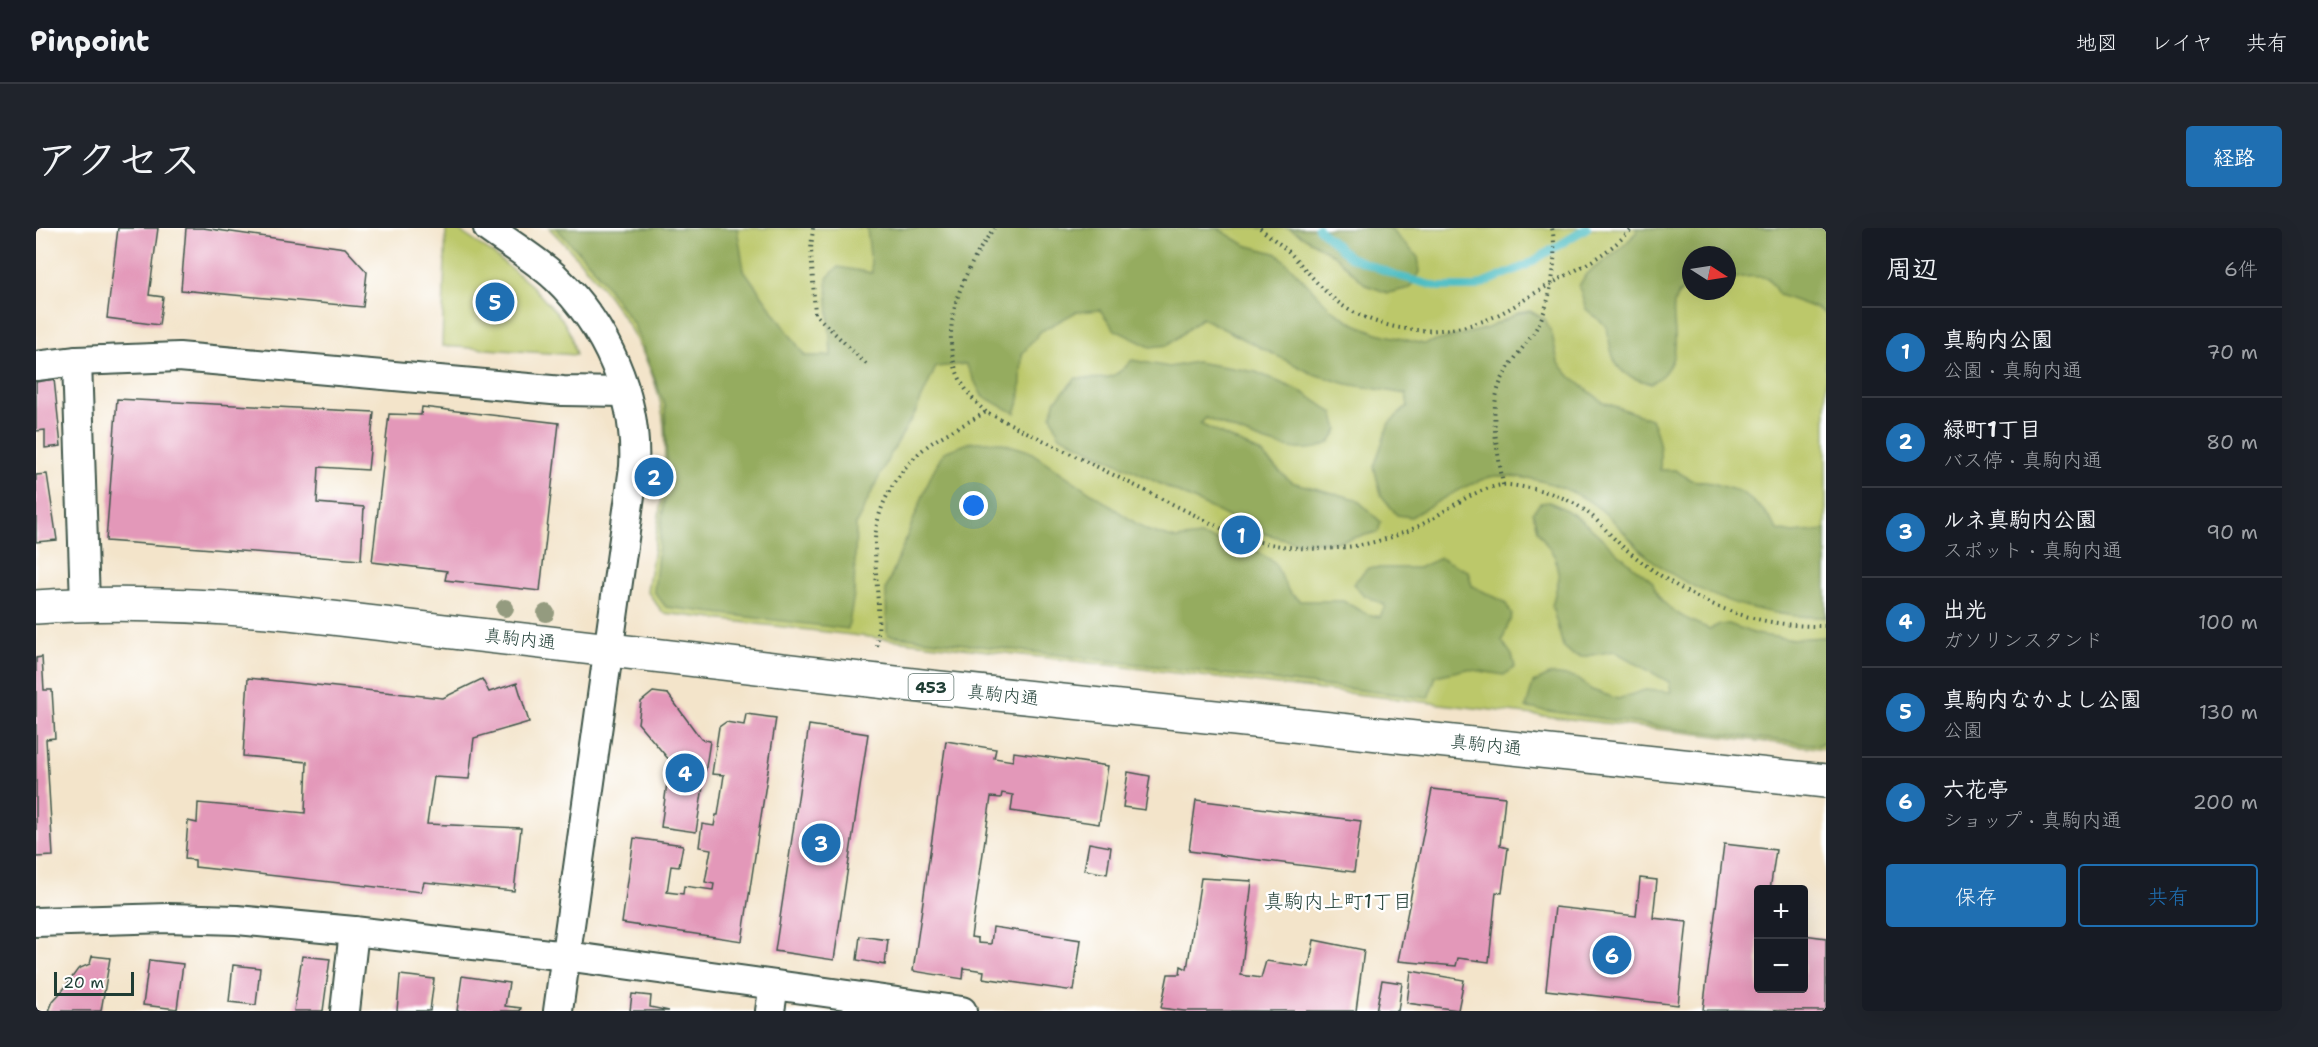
<!DOCTYPE html>
<html lang="ja">
<head>
<meta charset="utf-8">
<style>
	body { margin:0; font-family:"Shantell Sans","Klee One",sans-serif; background:#20242c; color:#f1f3f6 }
	.controls { position:absolute; right:18px; bottom:18px; display:grid; overflow:hidden; border-radius:6px; box-shadow:0 6px 24px #0002 }
	.controls button { width:54px; height:54px; display:grid; place-items:center; padding:0; border:0; border-bottom:2px solid #363941; background:#171b24; color:#f1f3f6; font:30px sans-serif }
	.compass { position:absolute; left:1646px; top:18px; width:54px; height:54px; border-radius:50%; background:#171b24; box-shadow:0 6px 24px #0002; rotate:102deg }
	.scale { position:absolute; left:18px; bottom:15px; width:80px; box-sizing:border-box; padding-left:6px; border:3px solid #1f3d34; border-top:0; font-size:16px; line-height:21px; white-space:nowrap; color:#1f3d34; -webkit-text-stroke:4px #fff; paint-order:stroke }
	.you { position:absolute; left:938px; top:278px; width:21px; height:21px; margin:-15px; border:4px solid #fff; border-radius:50%; background:#1a73e8; box-shadow:0 0 0 9px #1a73e833 }
	.badge { display:grid; place-items:center; width:39px; height:39px; border-radius:50%; background:#1f6fb2; color:#fff; font-size:20px; font-weight:700 }
	.pin { position:absolute; translate:-50% -50%; border:3px solid #fff; box-shadow:0 2px 6px #0006 }
	.list { margin:0; padding:0; list-style:none }
	h2 { display:flex; justify-content:space-between; align-items:center; height:78px; margin:0; padding:0 24px; font-size:26px }
	h2 small { font-size:20px; font-weight:400; color:#9ea1a6 }
	.list li { display:grid; grid-template-columns:39px 1fr auto; gap:18px; align-items:center; box-sizing:border-box; height:90px; padding:0 24px; border-top:2px solid #363941 }
	.list b { display:block; font-size:22px; white-space:nowrap }
	.list p { margin:0; font-size:20px; white-space:nowrap; color:#9ea1a6 }
	.list em { font-size:20px; font-style:normal; color:#9ea1a6 }
	.actions { display:flex; gap:12px; padding:18px 24px }
	.actions a { flex:1; padding:14px 0; border:2px solid #1f6fb2; border-radius:6px; text-align:center; font-size:21px; color:#1f6fb2 }
	.actions .main { background:#1f6fb2; color:#fff }
	.map { position:relative; flex:none; width:1790px; height:783px; overflow:hidden; border-radius:6px }
	header { display:flex; align-items:center; gap:36px; box-sizing:border-box; height:84px; padding:0 30px; background:#171b24; border-bottom:2px solid #363941 }
	header strong { font-size:28px }
	nav { display:flex; gap:33px; margin-inline-start:auto; font-size:21px }
	.intro { display:flex; align-items:center; justify-content:space-between; box-sizing:border-box; height:144px; padding:0 36px }
	h1 { margin:0; font-size:42px }
	.button { padding:15px 27px; border-radius:6px; background:#1f6fb2; color:#fff; font-size:21px; font-weight:700 }
	main { display:flex; gap:36px; padding:0 36px }
	aside { flex:1; background:#171b24; border-radius:6px; box-shadow:0 6px 24px #0002 }
	.map>svg:first-child { display:block }
</style>
</head>
<body>
<header>
<strong>Pinpoint</strong>
<nav><a>地図</a><a>レイヤ</a><a>共有</a></nav>
</header>
<div class="intro"><h1>アクセス</h1><a class="button">経路</a></div>
<main>
<div class="map">
<svg width="1790" height="783" viewBox="0 0 1790 783">
	<rect width="100%" height="100%" fill="#fff"/>
	<filter id="ink" filterUnits="userSpaceOnUse"><feTurbulence type="fractalNoise" baseFrequency=".0167" numOctaves="2"/><feDisplacementMap in="SourceGraphic" scale="12" xChannelSelector="R" yChannelSelector="G"/><feConvolveMatrix kernelMatrix="1 2 1 2 8 2 1 2 1" color-interpolation-filters="sRGB"/></filter>
	<filter id="wash" filterUnits="userSpaceOnUse"><feTurbulence type="fractalNoise" baseFrequency=".008" numOctaves="4" result="noise"/><feDisplacementMap in="SourceGraphic" scale="24" xChannelSelector="R" yChannelSelector="G"/><feGaussianBlur stdDeviation="1.35" result="paint"/><feColorMatrix in="noise" values="0 0 0 0 0 0 0 0 0 0 0 0 0 0 0 0 0 1.4 0 .05"/><feComposite in="paint" operator="in"/></filter>
	<g filter="url(#wash)">
		<rect width="100%" height="100%" fill="#f3e4ca"/>
		<g fill="#bcc86a" stroke="#6e824f" stroke-width="1.5" fill-rule="evenodd">
			<polygon points="410,0 419,0 456,25 495,57 526,91 535,107 540,127 406,118"/>
			<path d="M 513,0 L 1790,0 L 1790,521 L 627,385 L 611,363 C 619,310 632,253 628,199 C 622,123 565,52 513,0 ZM 1655,27 L 1691,27 L 1691,63 L 1655,63 Z"/>
		</g>
		<g fill="#95ac5e" stroke="#5a7449" stroke-width="1.5">
			<path d="M 520,0 L 701,0 L 708,42 L 769,128 L 795,128 L 791,50 L 802,39 L 836,45 L 831,0 L 1181,0 L 1209,17 L 1242,26 L 1295,81 L 1317,95 L 1341,105 L 1388,116 L 1452,100 L 1482,85 L 1494,83 L 1509,91 L 1516,106 L 1522,134 L 1535,149 L 1567,174 L 1615,191 C 1624,211 1625,221 1624,242 L 1639,242 L 1655,252 L 1676,255 L 1705,264 L 1727,282 L 1742,302 L 1756,305 L 1790,302 L 1790,389 C 1727,390 1662,369 1612,329 C 1595,314 1582,295 1564,281 C 1536,259 1496,247 1461,248 C 1441,249 1394,278 1375,289 L 1361,287 L 1345,267 L 1338,239 L 1353,195 L 1372,178 L 1370,166 L 1311,156 L 1277,146 L 1166,90 L 1132,117 L 1114,119 L 1079,102 L 1064,82 L 1040,84 L 1005,103 L 986,126 L 984,171 L 979,185 L 946,168 L 930,136 L 900,139 L 879,185 L 854,227 L 820,296 L 818,366 L 812,401 L 630,379 L 618,363 L 631,245 L 629,178 L 598,97 L 557,39 Z"/>
			<polygon points="1253,0 1353,0 1382,29 1384,44 1374,60 1352,65 1330,57 1299,28"/>
			<path d="M 1600,0 L 1790,0 L 1790,87 L 1782,81 L 1743,67 L 1732,50 C 1719,48 1702,47 1691,54 L 1691,27 L 1655,27 L 1655,62 L 1651,60 C 1617,75 1664,125 1616,155 C 1578,149 1576,132 1571,99 L 1550,81 L 1543,58 L 1550,46 L 1582,23 L 1601,4 Z"/>
			<path d="M 1096,132 L 1133,139 L 1160,134 L 1220,144 L 1268,165 L 1297,185 L 1302,201 C 1300,205 1298,210 1295,213 C 1266,237 1201,202 1170,190 L 1164,196 L 1223,224 L 1255,254 L 1320,271 L 1345,294 L 1342,304 L 1299,314 L 1259,314 L 1226,305 L 1023,207 L 1015,187 L 1020,172 L 1040,150 C 1067,151 1077,154 1096,132 Z"/>
			<polygon points="935,214 963,214 993,223 1110,302 1140,311 1164,308 1219,322 1238,334 1253,364 1264,373 1307,373 1331,386 1344,389 1349,377 1328,367 1317,356 1332,340 1382,340 1404,330 1432,343 1436,358 1469,374 1476,387 1466,413 1476,427 1479,439 1468,447 1431,441 1400,448 1392,470 851,407 850,361 896,245 908,224"/>
			<path d="M 1513,274 C 1542,285 1559,304 1581,324 C 1592,335 1605,344 1617,354 C 1621,379 1653,393 1674,401 L 1682,397 L 1693,396 L 1719,406 L 1752,411 L 1790,409 L 1790,513 L 1783,517 L 1641,501 L 1490,480 L 1497,455 L 1515,446 L 1538,449 L 1556,462 L 1582,471 L 1609,462 L 1635,464 L 1633,454 L 1578,423 L 1546,429 L 1537,427 L 1527,418 L 1516,378 L 1523,350 L 1519,329 L 1501,302 L 1497,284 L 1504,275 Z"/>
		</g>
		<g fill="none" stroke-linecap="round" stroke-linejoin="round">
			<polyline stroke="#4ebdc3" stroke-width="8" points="1282,0 1314,29 1362,48 1403,59 1439,59 1489,38 1551,0"/>
		</g>
		<g id="blocks">
			<g fill="#e398b9">
				<polygon points="82,0 122,0 113,67 127,69 123,97 71,90"/>
				<polygon points="150,0 167,0 309,20 331,44 327,79 145,62"/>
				<polygon points="18,151 25,218 9,220 9,202 0,203 0,154"/>
				<polygon points="81,171 338,184 332,242 283,239 281,275 328,279 325,332 70,313"/>
				<polygon points="386,179 523,195 504,363 409,352 411,343 336,334 353,186 385,187"/>
				<polygon points="11,246 21,312 0,314 0,247"/>
				<polygon points="6,429 8,462 16,462 19,510 10,511 17,628 0,629 0,430"/>
				<polygon points="212,450 407,470 446,451 453,464 481,455 493,494 438,510 433,551 398,549 391,596 485,600 478,663 388,654 385,664 159,639 159,632 149,631 152,593 161,595 162,575 269,585 271,534 207,528"/>
				<polygon points="617,464 632,466 665,511 674,513 660,604 625,599 634,533 602,495 605,474"/>
				<polygon points="710,486 740,490 706,713 586,695 598,610 647,617 643,639 635,638 631,664 647,666 648,658 677,662 678,656 669,654 675,621 663,619 666,596 678,598 680,587 682,587 688,547 676,546 683,499 690,494 708,497"/>
				<polygon points="773,497 832,506 798,732 739,723"/>
				<polygon points="910,513 960,521 958,530 977,533 978,524 1072,538 1063,596 975,583 977,567 966,565 965,570 955,569 935,709 942,710 942,715 955,716 957,699 1045,712 1038,763 947,750 948,743 928,740 927,751 877,743"/>
				<polygon points="1092,544 1114,548 1109,582 1087,579"/>
				<polygon points="1396,561 1469,569 1464,618 1472,620 1466,665 1460,664 1453,734 1422,730 1420,738 1362,733"/>
				<polygon points="1160,572 1325,593 1318,644 1153,623"/>
				<polygon points="1053,615 1075,619 1071,646 1048,642"/>
				<polygon points="1688,616 1740,622 1734,662 1722,662 1722,760 1768,760 1768,707 1790,710 1790,783 1667,782"/>
				<polygon points="1165,650 1216,653 1205,747 1225,750 1230,733 1273,739 1278,712 1328,722 1320,783 1148,783 1125,780 1132,746 1144,746 1145,738 1151,741"/>
				<polygon points="1604,650 1621,652 1617,690 1651,694 1642,777 1510,762 1519,679 1600,688"/>
				<polygon points="824,708 852,712 849,737 821,732"/>
				<polygon points="56,728 74,730 65,783 13,783 17,773 27,762 42,741 54,736"/>
				<polygon points="266,728 294,731 287,783 258,783"/>
				<polygon points="113,732 147,736 141,781 107,777"/>
				<polygon points="197,737 224,740 220,777 193,774"/>
				<polygon points="1375,743 1428,752 1422,782 1371,775"/>
				<polygon points="364,747 398,751 394,783 361,783"/>
				<polygon points="426,748 473,755 469,778 485,780 484,783 421,783"/>
				<polygon points="1346,752 1366,755 1362,783 1340,783"/>
				<polygon points="596,766 615,768 614,779 633,783 594,783"/>
			</g>
		</g>
	</g>
	<g filter="url(#ink)">
		<use href="#blocks" fill-opacity="0" stroke="#3f564a" stroke-width="1.5"/>
		<g fill="none" stroke-linecap="round" stroke-linejoin="round">
			<defs>
				<g id="minor">
					<path d="M 452,0 C 474,16 499,31 519,49 C 570,98 602,168 598,239 L 522,783"/>
					<polyline points="41,133 49,375"/>
					<polyline points="0,138 41,133 143,129 527,163 589,164"/>
					<polyline points="0,694 132,690 201,692 318,703 530,728 926,783"/>
					<polyline points="309,783 318,703"/>
					<polyline points="734,783 738,757"/>
				</g>
				<path id="highway" d="M 0,379 C 85,373 168,377 253,385 L 894,459 L 1790,553"/>
			</defs>
			<use href="#minor" stroke="#3f564a" stroke-width="32"/>
			<use href="#highway" stroke="#3f564a" stroke-width="36"/>
			<g stroke="#3f564a" stroke-width="4" stroke-dasharray="1.5 4.5" stroke-linecap="butt">
				<polyline points="777,0 775,21 779,86 830,136"/>
				<path d="M 1224,0 C 1233,8 1243,15 1252,23 C 1273,44 1292,72 1319,85 C 1359,105 1405,108 1447,93 C 1471,85 1492,68 1515,56 C 1548,37 1568,29 1597,0"/>
				<path d="M 950,184 C 889,132 918,55 958,0"/>
				<path d="M 1467,257 C 1463,227 1454,195 1461,165 C 1467,140 1489,120 1501,99 C 1516,73 1522,29 1516,0"/>
				<path d="M 841,418 C 845,383 839,352 839,317 C 838,279 864,238 894,216 C 911,204 932,195 950,184 L 1199,307 C 1261,327 1322,326 1381,299 C 1409,285 1434,262 1466,257 C 1474,256 1485,259 1493,260 C 1517,264 1541,274 1558,290 C 1570,301 1579,313 1591,322 C 1649,371 1713,400 1790,398"/>
			</g>
			<use href="#minor" stroke="#fff" stroke-width="28"/>
			<use href="#highway" stroke="#fff" stroke-width="33"/>
		</g>
		<g fill="#949b7f">
			<circle cx="469" cy="380" r="9"/>
			<circle cx="510" cy="385" r="9"/>
		</g>
	</g>
	<g text-anchor="middle" stroke-width="5" stroke-linejoin="round" paint-order="stroke">
		<rect fill="#fff" stroke="#627771" stroke-width="1.5" x="872.5" y="446" width="45" height="26" rx="4.5"/>
		<g font-size="16" font-weight="bold" fill="#1f3d34">
			<text x="895" y="465">453</text>
		</g>
		<g font-size="18" fill="#1f3d34" stroke="#fff">
			<text transform="translate(484 411) rotate(6)" y="6">真駒内通</text>
			<text transform="translate(967 467) rotate(6)" y="6">真駒内通</text>
			<text transform="translate(1450 517) rotate(6)" y="6">真駒内通</text>
		</g>
		<g font-size="20" fill="#1f3d34" stroke="#fff">
			<text x="1302" y="680">真駒内上町1丁目</text>
		</g>
	</g>
</svg>
<div class="controls">
<button>+</button>
<button>−</button>
</div>
<svg class="compass" viewBox="-18 -18 36 36"><path d="M0-13l5 13h-10z" fill="#e53935"/><path d="M0 13l5-13h-10z" fill="#9ea1a6"/></svg>
<div class="scale">20 m</div>
<div class="you"></div>
<div class="pin badge" style="left:1205px;top:307px">1</div>
<div class="pin badge" style="left:618px;top:249px">2</div>
<div class="pin badge" style="left:785px;top:615px">3</div>
<div class="pin badge" style="left:649px;top:545px">4</div>
<div class="pin badge" style="left:459px;top:74px">5</div>
<div class="pin badge" style="left:1576px;top:727px">6</div>
</div>
<aside>
<h2>周辺<small>6件</small></h2>
<ul class="list">
<li><span class="badge">1</span><div><b>真駒内公園</b><p>公園 · 真駒内通</p></div><em>70 m</em></li>
<li><span class="badge">2</span><div><b>緑町1丁目</b><p>バス停 · 真駒内通</p></div><em>80 m</em></li>
<li><span class="badge">3</span><div><b>ルネ真駒内公園</b><p>スポット · 真駒内通</p></div><em>90 m</em></li>
<li><span class="badge">4</span><div><b>出光</b><p>ガソリンスタンド</p></div><em>100 m</em></li>
<li><span class="badge">5</span><div><b>真駒内なかよし公園</b><p>公園</p></div><em>130 m</em></li>
<li><span class="badge">6</span><div><b>六花亭</b><p>ショップ · 真駒内通</p></div><em>200 m</em></li>
</ul>
<div class="actions"><a class="main">保存</a><a>共有</a></div>
</aside>
</main>
</body>
</html>
